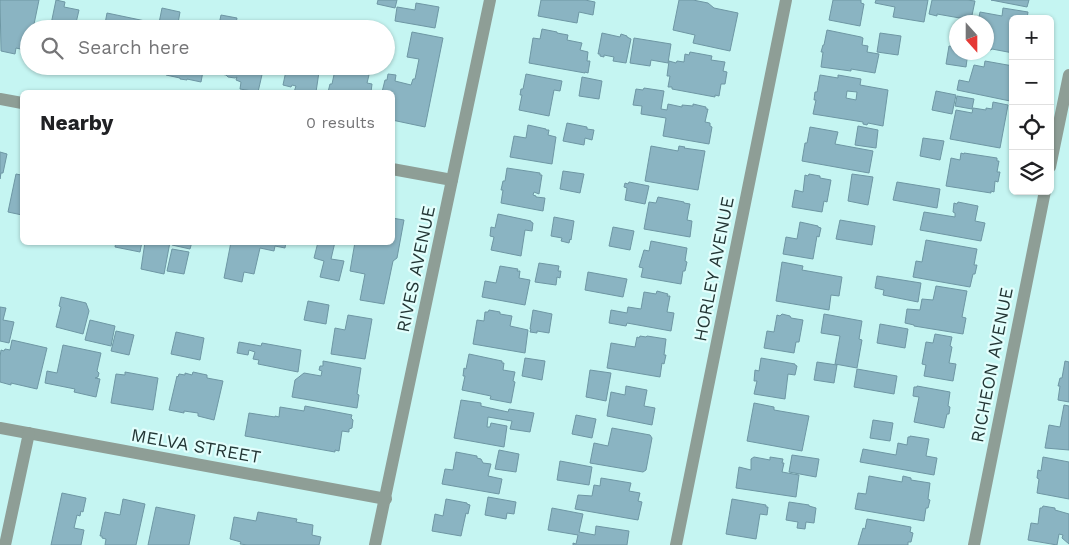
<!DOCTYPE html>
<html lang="en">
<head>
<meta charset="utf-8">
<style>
	body { margin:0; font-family:"Work Sans",sans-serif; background:#f6f6f6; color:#202124 }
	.controls { position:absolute; right:15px; top:15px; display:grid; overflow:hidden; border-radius:8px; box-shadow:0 1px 4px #0004 }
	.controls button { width:45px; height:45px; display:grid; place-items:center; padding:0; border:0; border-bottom:1px solid #e0e0e0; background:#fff; color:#202124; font:25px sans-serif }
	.compass { position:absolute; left:949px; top:15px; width:45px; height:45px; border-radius:50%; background:#fff; box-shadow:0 1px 4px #0004; rotate:159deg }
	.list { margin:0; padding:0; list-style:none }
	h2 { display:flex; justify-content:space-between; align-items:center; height:65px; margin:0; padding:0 20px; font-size:21px }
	h2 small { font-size:16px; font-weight:400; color:#757577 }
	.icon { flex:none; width:28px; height:28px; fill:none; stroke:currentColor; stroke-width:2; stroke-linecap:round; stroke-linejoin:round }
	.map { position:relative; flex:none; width:1069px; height:545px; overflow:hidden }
	.search { position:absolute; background:#fff; box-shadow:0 1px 4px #0004; left:20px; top:20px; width:375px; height:55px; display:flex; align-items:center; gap:12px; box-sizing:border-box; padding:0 18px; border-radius:28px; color:#757577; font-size:19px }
	.panel { position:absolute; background:#fff; box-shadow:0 1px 4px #0004; left:20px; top:90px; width:375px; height:155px; border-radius:8px }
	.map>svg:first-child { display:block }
</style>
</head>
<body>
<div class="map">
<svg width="1069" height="545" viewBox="0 0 1069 545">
	<rect width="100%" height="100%" fill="#c5f5f2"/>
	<g fill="#8ab4c2" stroke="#6e97a4" fill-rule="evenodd">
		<polygon points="0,0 39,0 33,29 29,29 29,51 16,48 15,54 1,51"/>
		<polygon points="56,0 65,2 64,7 79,10 76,23 87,25 86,27 90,29 50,29"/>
		<polygon points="378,0 397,0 395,8 377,4"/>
		<polygon points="541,0 585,0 595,2 593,15 579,12 577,23 538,16"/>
		<polygon points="679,0 693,0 708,3 714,8 738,13 730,51 693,43 695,35 673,30"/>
		<polygon points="833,0 861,0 861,3 864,4 860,26 829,20"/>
		<polygon points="876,0 928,0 924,22 893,17 895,7 875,3"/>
		<polygon points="932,0 967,0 975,1 971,20 937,14 937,16 929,14"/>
		<polygon points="991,0 1029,0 1027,7"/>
		<polygon points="416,3 439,7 435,28 395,21 397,7 415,10"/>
		<polygon points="162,8 180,12 177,29 158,28"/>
		<polygon points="1003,8 1028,12 1027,19 1013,19 1013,53 992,49 991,50 986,49 986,22 973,22 974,16 979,17 980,12 1002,16"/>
		<polygon points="107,13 150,22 149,29 104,29"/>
		<polygon points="221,15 237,18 235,29 218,29"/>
		<polygon points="542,29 557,32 557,33 568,35 567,40 582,43 580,50 588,52 587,61 590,61 588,73 585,72 585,73 529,63 533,38 540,39"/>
		<polygon points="827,30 861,37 863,38 862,45 868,46 867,52 879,54 875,73 851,69 851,71 821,67 823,52 821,52 823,45 824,45"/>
		<polygon points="412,32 443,38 425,127 392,120 392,92 382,92 385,80 387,80 388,74 396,75 395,81 411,85 413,79 415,79 419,59 407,57"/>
		<polygon points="602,33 620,37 621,34 627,36 627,37 631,39 626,63 613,61 614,57 604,55 604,57 600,56 600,54 598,54"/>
		<polygon points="880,33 901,36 898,55 877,52"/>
		<polygon points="634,38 671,44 668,63 651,60 650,66 630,63"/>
		<polygon points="949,46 956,47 956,52 968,52 966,67 946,64"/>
		<polygon points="690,52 712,56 711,60 725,62 723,71 727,72 725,84 721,84 719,96 715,95 715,97 672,89 672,87 668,87 670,76 667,76 669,61 676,63 677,61 684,62 685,54 689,55"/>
		<polygon points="985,61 1013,66 1013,87 1010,101 957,90 959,80 969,82 974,65 984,67"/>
		<polygon points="123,66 149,66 148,69 142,68 141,72 123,68"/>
		<polygon points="168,66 204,66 201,82 187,79 187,80 180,79 180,78 166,75"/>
		<polygon points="208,66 264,66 258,92 240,89 241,82 236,80 237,77 235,78 228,77 226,75 207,71"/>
		<polygon points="287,66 309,66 308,70 319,72 316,92 294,92 296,86 292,85 291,87 283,85"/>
		<polygon points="335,70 348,73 349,70 369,75 367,83 372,84 371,92 328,92 330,84 332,84"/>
		<polygon points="526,74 562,81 560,91 554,90 549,116 519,110 522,95 520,95 521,89 523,89"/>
		<path d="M 820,75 L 838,78 L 838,75 L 861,79 L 860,85 L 888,90 L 883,126 L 868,123 L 867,125 L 863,124 L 863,122 L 813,114 L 816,100 L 814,100 L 815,92 L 817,92 ZM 847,91 L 857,92 L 856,100 L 846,98 Z"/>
		<polygon points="582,77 602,81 599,99 579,96"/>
		<polygon points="644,88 664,91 661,109 667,110 668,104 682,107 682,105 693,106 693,104 706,107 706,109 708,109 705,122 710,123 710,126 712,127 709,144 663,136 666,118 641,114 642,106 633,105 636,89 643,90"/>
		<polygon points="936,91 956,95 952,114 932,110"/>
		<polygon points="957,96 974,99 972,109 955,106"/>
		<polygon points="993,102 1008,105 1000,148 950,139 956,110 972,113 973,108 986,110 986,108 992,109"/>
		<polygon points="567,123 587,127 587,129 594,130 592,140 585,138 584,145 563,141"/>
		<polygon points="528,125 546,129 546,130 549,130 548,135 556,137 552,164 510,157 514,136 526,138"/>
		<polygon points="858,126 878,130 876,148 855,145"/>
		<polygon points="810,127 838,132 835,144 873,151 869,173 802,161 805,143 807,143"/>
		<polygon points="923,138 944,141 940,160 920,156"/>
		<polygon points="651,146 678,151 679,146 685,147 684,148 705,151 698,190 645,181"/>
		<polygon points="0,152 7,154 3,173 1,173 0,179"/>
		<polygon points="961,153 964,154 964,153 997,158 997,161 999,161 997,172 1000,172 998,182 995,181 994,192 991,191 991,193 946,186 951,158 960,160"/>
		<polygon points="22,166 22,215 8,212 16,174 21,175"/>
		<polygon points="507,168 540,173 540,175 542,175 539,194 534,192 533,195 536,196 536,197 545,198 543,211 501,203 503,190 501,190 503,181 505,181"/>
		<polygon points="563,171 584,174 580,193 560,189"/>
		<polygon points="809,174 820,176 820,178 831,180 827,202 824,201 822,212 792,207 795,190 803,192 805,175 808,176"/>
		<polygon points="852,174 873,177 868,205 848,201"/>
		<polygon points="629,182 649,186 645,204 625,200 627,188 624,187 625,183 628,184"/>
		<polygon points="897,182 940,189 937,208 893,200"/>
		<polygon points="658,197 684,202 684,203 690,204 687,220 692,221 690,237 644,229 649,202 656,203"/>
		<polygon points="958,202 978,206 975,221 985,223 981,241 920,230 924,212 955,217 955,213 953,212 954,203 957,204"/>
		<polygon points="498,214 531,221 531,222 533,223 532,231 525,230 521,256 491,250 494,237 490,236 491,227 495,228"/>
		<polygon points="554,217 574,221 571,240 570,239 569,243 561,241 562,238 551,236"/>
		<polygon points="392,218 404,220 397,258 393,261 384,304 360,300 365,274 350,271 355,242 392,242"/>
		<polygon points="840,220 875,226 872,245 836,239"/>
		<polygon points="800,222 818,226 818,227 821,228 819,237 817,236 813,259 783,254 786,237 797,239"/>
		<polygon points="613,227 634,231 630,250 609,246"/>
		<polygon points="926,240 977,249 974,265 977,265 975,274 973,274 970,287 913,277 916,261 922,262"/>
		<polygon points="651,241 687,248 685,261 687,262 685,271 683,271 681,284 641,277 643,268 639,267 644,250 649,251"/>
		<polygon points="116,242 142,242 140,252 115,247"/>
		<polygon points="145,242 170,242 164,274 141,269"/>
		<polygon points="173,242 192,242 190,249 172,245"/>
		<polygon points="231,242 286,242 285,248 275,246 274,251 260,248 254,274 244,272 242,282 224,278"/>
		<polygon points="318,242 335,242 331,259 344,261 339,281 320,277 324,261 314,258"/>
		<polygon points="172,249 189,252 184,274 167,271"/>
		<polygon points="782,262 803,266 802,270 842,277 839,296 831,295 829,310 776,301"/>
		<polygon points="539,263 559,266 558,271 561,271 560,278 557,277 556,285 535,282"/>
		<polygon points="500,266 518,269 517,271 520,271 519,278 530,280 525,305 482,297 485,281 496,283"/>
		<polygon points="588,272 627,279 623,297 585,290"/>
		<polygon points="877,276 921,283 918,302 883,295 884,290 875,288"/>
		<polygon points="936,286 967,291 962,317 966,318 963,334 914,326 914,325 905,323 907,309 920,310 922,299 933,300"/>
		<polygon points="657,291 668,294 667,296 670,296 667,312 674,313 671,331 627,323 626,326 609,323 611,310 627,313 628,307 641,309 644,292 656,294"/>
		<polygon points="61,297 86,303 89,311 83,334 56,327 61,307 59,306"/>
		<polygon points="308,301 329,305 326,324 304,320"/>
		<polygon points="0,307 6,308 3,320 14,322 9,343 0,341"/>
		<polygon points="489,310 500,312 500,314 512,316 510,326 528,330 525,353 473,344 477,320 484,321 485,312 488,312"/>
		<polygon points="533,310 552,314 549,333 537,331 537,333 530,332 531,329 530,329"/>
		<polygon points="782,314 790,316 791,318 803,320 799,342 796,342 794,353 764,348 767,331 774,332 777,315 780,316"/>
		<polygon points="824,314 862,321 859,339 862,340 857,368 835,364 840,336 821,333"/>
		<polygon points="348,315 372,319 365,359 331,354 335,328 345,330"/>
		<polygon points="90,320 115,326 111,346 85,340"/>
		<polygon points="880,324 908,329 905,348 877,343"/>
		<polygon points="116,331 134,335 129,355 111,351"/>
		<polygon points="176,332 204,338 200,360 171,354"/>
		<polygon points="935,334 952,337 950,346 952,347 949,363 956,364 953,381 924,376 926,365 922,364 926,342 933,343"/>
		<polygon points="640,336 646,337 647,336 666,339 664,355 666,355 664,364 662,363 660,377 607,368 611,343 635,347 637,337 639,338"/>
		<polygon points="12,340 47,348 37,389 11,383 11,385 0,382 0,357 1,350 4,351 5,349 10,350"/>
		<polygon points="239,342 261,346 262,343 301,350 298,372 258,364 259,360 253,359 255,352 249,350 248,355 237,353"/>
		<polygon points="63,345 101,353 97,371 99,373 98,377 95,378 100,379 96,397 74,392 75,389 45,383 47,371 57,373"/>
		<polygon points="469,354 502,361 502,363 504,363 503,370 515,372 513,381 515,382 511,403 490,399 491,396 462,390 465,376 463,376 464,368 466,369"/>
		<polygon points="525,358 545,361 542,380 522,376"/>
		<polygon points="761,358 795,364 795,365 797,366 795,375 788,374 785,399 754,394 757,381 754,381 755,370 759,371"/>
		<polygon points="323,361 361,368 357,394 359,395 357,408 292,397 295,380 304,373 321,376 322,371 319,370 320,366 323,366"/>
		<polygon points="1065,361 1069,362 1069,402 1058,400 1060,386 1058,386 1060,378 1062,378"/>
		<polygon points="817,362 837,365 834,383 814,380"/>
		<polygon points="857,369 897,376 894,394 854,387"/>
		<polygon points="590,370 611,373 606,401 586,397"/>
		<polygon points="125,372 158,378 153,410 111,403 116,374 125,375"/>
		<polygon points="193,372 207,375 207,378 223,381 214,420 198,416 198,413 184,411 184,413 169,410 177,376 178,377 179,374 185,375 185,373 192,375"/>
		<polygon points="626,386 647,390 644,406 655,408 652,425 607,416 611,392 625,395"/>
		<polygon points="917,386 950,392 948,406 950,407 949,414 947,414 944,428 914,422 919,397 913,396 914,387 917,387"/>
		<polygon points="461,400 481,403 481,406 508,412 509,409 534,413 530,432 510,429 512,421 488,417 487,427 490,427 491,423 507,426 504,447 454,438"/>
		<polygon points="754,403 774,407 774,410 809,416 802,451 747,441"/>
		<polygon points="1064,405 1069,406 1069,450 1045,448 1049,425 1060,427"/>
		<polygon points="305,406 352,415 351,418 353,420 352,428 349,429 349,432 342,431 339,451 335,450 335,452 245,436 249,413 275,417 275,416 279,417 280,407 304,411"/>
		<polygon points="576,415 596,419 592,438 572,434"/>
		<polygon points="873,420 893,423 890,441 870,438"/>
		<polygon points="612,428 650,435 652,438 646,470 643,472 590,463 594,443 608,446"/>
		<polygon points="910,436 929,439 926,456 937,458 934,475 860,462 863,449 896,455 898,443 907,445 908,437 910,437"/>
		<polygon points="499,450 519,454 516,472 495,469"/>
		<polygon points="456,452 477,456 477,458 481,459 483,463 491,464 488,476 502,479 499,494 442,484 445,469 453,470"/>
		<polygon points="792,455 819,459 816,477 789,472"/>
		<polygon points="754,457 770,460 770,457 783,459 782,463 784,463 782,472 799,475 796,497 736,488 739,467 751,470 751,459"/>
		<polygon points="1043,457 1069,462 1069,499 1037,493 1039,479 1037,478 1038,470 1041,471"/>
		<polygon points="560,461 592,467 589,485 557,480"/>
		<polygon points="869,476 902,482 903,476 911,478 911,480 930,483 928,499 930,500 928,508 926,508 924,521 855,509 858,493 866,494"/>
		<polygon points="601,478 631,483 629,491 640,493 638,501 642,502 638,520 575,509 578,495 592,496 594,485 600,486"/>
		<polygon points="62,493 86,498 83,512 81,511 80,516 77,515 74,528 84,530 81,545 51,545"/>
		<polygon points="488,497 516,502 514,514 507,513 506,519 485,515"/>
		<polygon points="123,499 145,504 136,545 105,545 106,539 102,538 102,536 100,536 105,512 120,515"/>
		<polygon points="446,499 467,503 467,504 470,505 468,514 466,513 461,536 432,531 435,514 443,516"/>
		<polygon points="732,499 766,505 766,507 768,507 767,515 760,514 756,539 726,534"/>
		<polygon points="789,502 809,505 809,506 816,508 814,523 806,522 805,529 797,528 798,522 786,520"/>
		<polygon points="1043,506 1055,508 1055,510 1069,514 1069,544 1062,538 1063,535 1059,534 1057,545 1028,540 1031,523 1038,524 1040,508 1042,508"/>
		<polygon points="156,507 195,515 189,545 148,545"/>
		<polygon points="552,508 583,514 579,532 595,535 596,526 629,531 627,545 573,545 573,543 576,544 578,535 548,530"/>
		<polygon points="258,512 297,519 296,522 313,525 312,535 321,537 319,545 248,545 240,544 241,542 230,539 234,517 256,521"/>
		<polygon points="867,519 911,527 910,532 913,533 911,542 908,542 908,545 858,545 863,528 865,529"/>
	</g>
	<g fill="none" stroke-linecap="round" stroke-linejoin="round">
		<g stroke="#8e9e96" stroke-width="12">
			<polyline points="0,99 22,103"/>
			<polyline points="1050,167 1069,75"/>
			<polyline points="392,169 452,180"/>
			<polyline points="0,428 386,499"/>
			<polyline points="5,545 29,433"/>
			<polyline points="676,545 786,0"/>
			<polyline points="974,545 1045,191"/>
		</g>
		<polyline stroke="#8e9e96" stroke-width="12" points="375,545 490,0"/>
	</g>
	<g text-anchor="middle" stroke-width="4.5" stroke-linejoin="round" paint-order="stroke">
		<g font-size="18" fill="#223534" stroke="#e2fefc">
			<text transform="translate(416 269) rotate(-78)" y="6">RIVES AVENUE</text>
			<text transform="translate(714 269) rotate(-79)" y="6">HORLEY AVENUE</text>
			<text transform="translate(992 365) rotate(-79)" y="6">RICHEON AVENUE</text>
			<text transform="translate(196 446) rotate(10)" y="6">MELVA STREET</text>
		</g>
	</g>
</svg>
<div class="controls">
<button>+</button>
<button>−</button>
<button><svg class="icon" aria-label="locate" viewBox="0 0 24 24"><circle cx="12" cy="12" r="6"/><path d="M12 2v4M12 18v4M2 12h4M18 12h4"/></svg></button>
<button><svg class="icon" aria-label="layers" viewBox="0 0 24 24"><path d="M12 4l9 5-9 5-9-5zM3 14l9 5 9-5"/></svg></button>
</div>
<svg class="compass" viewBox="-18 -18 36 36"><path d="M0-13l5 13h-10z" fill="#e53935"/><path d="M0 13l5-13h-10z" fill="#757577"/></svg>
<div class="search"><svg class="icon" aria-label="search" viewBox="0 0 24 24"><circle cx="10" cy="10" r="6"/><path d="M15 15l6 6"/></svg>Search here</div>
<section class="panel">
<h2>Nearby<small>0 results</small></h2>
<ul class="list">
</ul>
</section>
</div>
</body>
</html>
